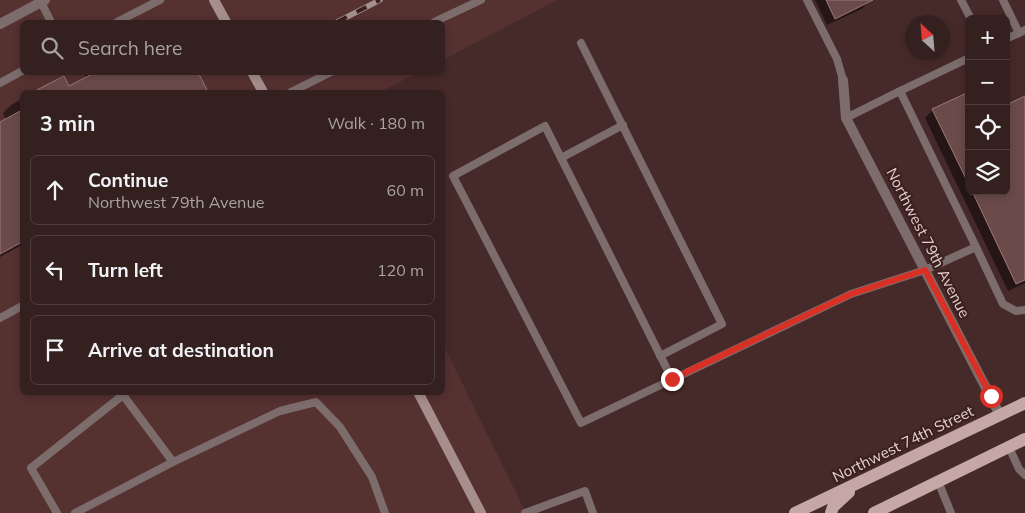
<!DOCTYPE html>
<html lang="en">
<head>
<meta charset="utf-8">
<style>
	body { margin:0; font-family:Mulish,sans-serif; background:#3c2828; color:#f1f3f6 }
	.controls { position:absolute; right:15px; top:15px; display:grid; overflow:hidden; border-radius:8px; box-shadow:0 2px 8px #0003 }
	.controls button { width:45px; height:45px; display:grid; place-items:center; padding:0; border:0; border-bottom:1px solid #4e3e3d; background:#34201f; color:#f1f3f6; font:25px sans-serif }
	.compass { position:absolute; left:905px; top:15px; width:45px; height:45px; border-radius:50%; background:#34201f; box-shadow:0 2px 8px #0003; rotate:334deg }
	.stop { position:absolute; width:15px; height:15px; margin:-11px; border:4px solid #d93025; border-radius:50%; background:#fff }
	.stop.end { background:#d93025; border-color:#fff; box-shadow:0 1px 5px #0008 }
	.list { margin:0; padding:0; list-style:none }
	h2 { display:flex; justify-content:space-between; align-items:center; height:65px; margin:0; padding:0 20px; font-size:21px }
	h2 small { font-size:16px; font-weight:400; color:#a9a3a4 }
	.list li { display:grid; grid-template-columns:32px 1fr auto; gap:15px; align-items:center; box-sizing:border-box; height:70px; margin:0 10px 10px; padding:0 10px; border:1px solid #4e3e3d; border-radius:8px }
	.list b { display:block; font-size:19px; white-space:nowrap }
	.list p { margin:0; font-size:16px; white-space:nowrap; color:#a9a3a4 }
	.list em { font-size:16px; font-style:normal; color:#a9a3a4 }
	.icon { flex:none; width:28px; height:28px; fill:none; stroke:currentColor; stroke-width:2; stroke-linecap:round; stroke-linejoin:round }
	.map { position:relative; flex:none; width:1025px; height:513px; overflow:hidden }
	.search { position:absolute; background:#34201f; box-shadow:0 2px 8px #0003; left:20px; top:20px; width:425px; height:55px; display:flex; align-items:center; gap:12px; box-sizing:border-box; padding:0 18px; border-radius:8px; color:#a9a3a4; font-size:19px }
	.panel { position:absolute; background:#34201f; box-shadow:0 2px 8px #0003; left:20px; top:90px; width:425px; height:305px; border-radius:8px }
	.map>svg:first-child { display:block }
</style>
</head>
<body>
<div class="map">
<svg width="1025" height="513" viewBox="0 0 1025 513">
	<rect width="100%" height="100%" fill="#462a29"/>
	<polygon fill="#553130" points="0,0 557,0 443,60 442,22 22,22 22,72 418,73 380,92 22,92 22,392 442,392 443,344 526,513 0,513"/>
	<g fill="#0007">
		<polygon points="815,0 869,0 869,1 862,9 827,25"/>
		<polygon points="83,72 196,72 207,92 35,92 63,78 68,88 87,79"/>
		<polygon points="969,93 969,191 1006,191 1025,98 1025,283 1008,291 925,118 933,110"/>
		<polygon points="22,99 22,245 0,257 0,123 6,120 3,113 11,105"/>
	</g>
	<g fill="#6b4b4a" stroke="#9b7977">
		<polygon points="826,0 873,0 835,19"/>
		<polygon points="96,72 198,72 208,92 33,92 64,76 69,86"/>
		<polygon points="969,92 969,185 932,109"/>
		<polygon points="1025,96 1025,280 1016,284 972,191 1006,191 1006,105"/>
		<polygon points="22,110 22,242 0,254 0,122"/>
	</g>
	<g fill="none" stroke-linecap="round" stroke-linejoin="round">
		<g stroke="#7c6d6c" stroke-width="8">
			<polyline points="807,0 837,59 843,80"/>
			<polyline points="961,0 971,19"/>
			<polyline points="1003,0 1019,33"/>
			<polyline points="41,2 51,22"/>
			<polyline points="117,22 160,0"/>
			<polyline points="434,22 481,0"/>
			<polyline points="1006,39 1025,30"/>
			<polyline points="581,43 722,324 660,356"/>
			<polyline points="0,83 22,71"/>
			<polyline points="900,91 969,58"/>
			<polyline points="291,92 331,72"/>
			<polyline points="561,158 623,125"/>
			<polyline points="976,247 1003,304 1016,311 1025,310"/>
			<polyline points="0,318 22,306"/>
			<polyline points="672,379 545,126 453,176 581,423 851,294 925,270 976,247 900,91 846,118"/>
			<polyline points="1009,447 1019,469 1025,475"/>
			<polyline points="173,462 280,411 316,402 340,427 372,477 385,513"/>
			<polyline points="938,481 951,513"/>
			<polyline points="57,513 31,468 123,395 173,462 75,513"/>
			<polyline points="525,513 585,491 593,513"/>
		</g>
		<g stroke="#7c6d6c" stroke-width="10">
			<polyline points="0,24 45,0"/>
			<polyline points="843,80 846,118 1000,415"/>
		</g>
		<g stroke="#a68e8c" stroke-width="10">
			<polyline points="214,0 226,22"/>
			<polyline points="252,72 263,92"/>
			<polyline points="418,392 481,513"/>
		</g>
		<g stroke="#c5a7a5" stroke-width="12">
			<polyline points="795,513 1025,403"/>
			<polyline points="831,513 833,507 849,492"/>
			<polyline points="874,513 1025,439"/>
		</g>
		<defs>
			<polyline id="rail" points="337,22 380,0"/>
		</defs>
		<use href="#rail" stroke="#a58f8e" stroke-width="5.5"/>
		<use href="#rail" stroke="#3c201f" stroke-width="4" stroke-dasharray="11" stroke-linecap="butt"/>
	</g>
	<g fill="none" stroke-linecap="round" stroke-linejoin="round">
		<polyline stroke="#d93025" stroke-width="6" points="672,379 851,294 925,270 991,396"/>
	</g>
	<g text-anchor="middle" stroke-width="4.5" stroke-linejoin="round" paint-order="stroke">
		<g font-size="15" fill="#e3d0cf" stroke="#3c201f">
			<text transform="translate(928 243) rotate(63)" y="5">Northwest 79th Avenue</text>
			<text transform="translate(903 444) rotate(-26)" y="5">Northwest 74th Street</text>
		</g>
	</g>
</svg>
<div class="controls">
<button>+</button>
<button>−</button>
<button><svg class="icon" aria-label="locate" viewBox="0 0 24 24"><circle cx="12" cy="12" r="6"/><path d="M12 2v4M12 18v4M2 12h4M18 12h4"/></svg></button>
<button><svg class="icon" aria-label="layers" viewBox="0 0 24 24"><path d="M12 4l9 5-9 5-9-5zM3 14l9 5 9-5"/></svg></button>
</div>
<svg class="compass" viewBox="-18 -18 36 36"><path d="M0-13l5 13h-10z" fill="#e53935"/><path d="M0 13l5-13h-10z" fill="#a9a3a4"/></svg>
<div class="stop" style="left:991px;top:396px"></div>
<div class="stop end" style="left:672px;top:379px"></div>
<div class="search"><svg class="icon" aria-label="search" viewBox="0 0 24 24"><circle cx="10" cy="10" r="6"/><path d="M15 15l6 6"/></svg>Search here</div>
<section class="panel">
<h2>3 min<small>Walk · 180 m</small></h2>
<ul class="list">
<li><svg class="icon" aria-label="ahead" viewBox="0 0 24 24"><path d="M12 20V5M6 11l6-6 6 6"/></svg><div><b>Continue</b><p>Northwest 79th Avenue</p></div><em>60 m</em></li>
<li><svg class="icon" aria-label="left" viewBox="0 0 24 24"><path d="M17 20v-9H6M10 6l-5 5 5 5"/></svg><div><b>Turn left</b></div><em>120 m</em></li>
<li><svg class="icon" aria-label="arrive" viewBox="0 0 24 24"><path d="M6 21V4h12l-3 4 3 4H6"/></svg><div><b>Arrive at destination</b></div></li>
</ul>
</section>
</div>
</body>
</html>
